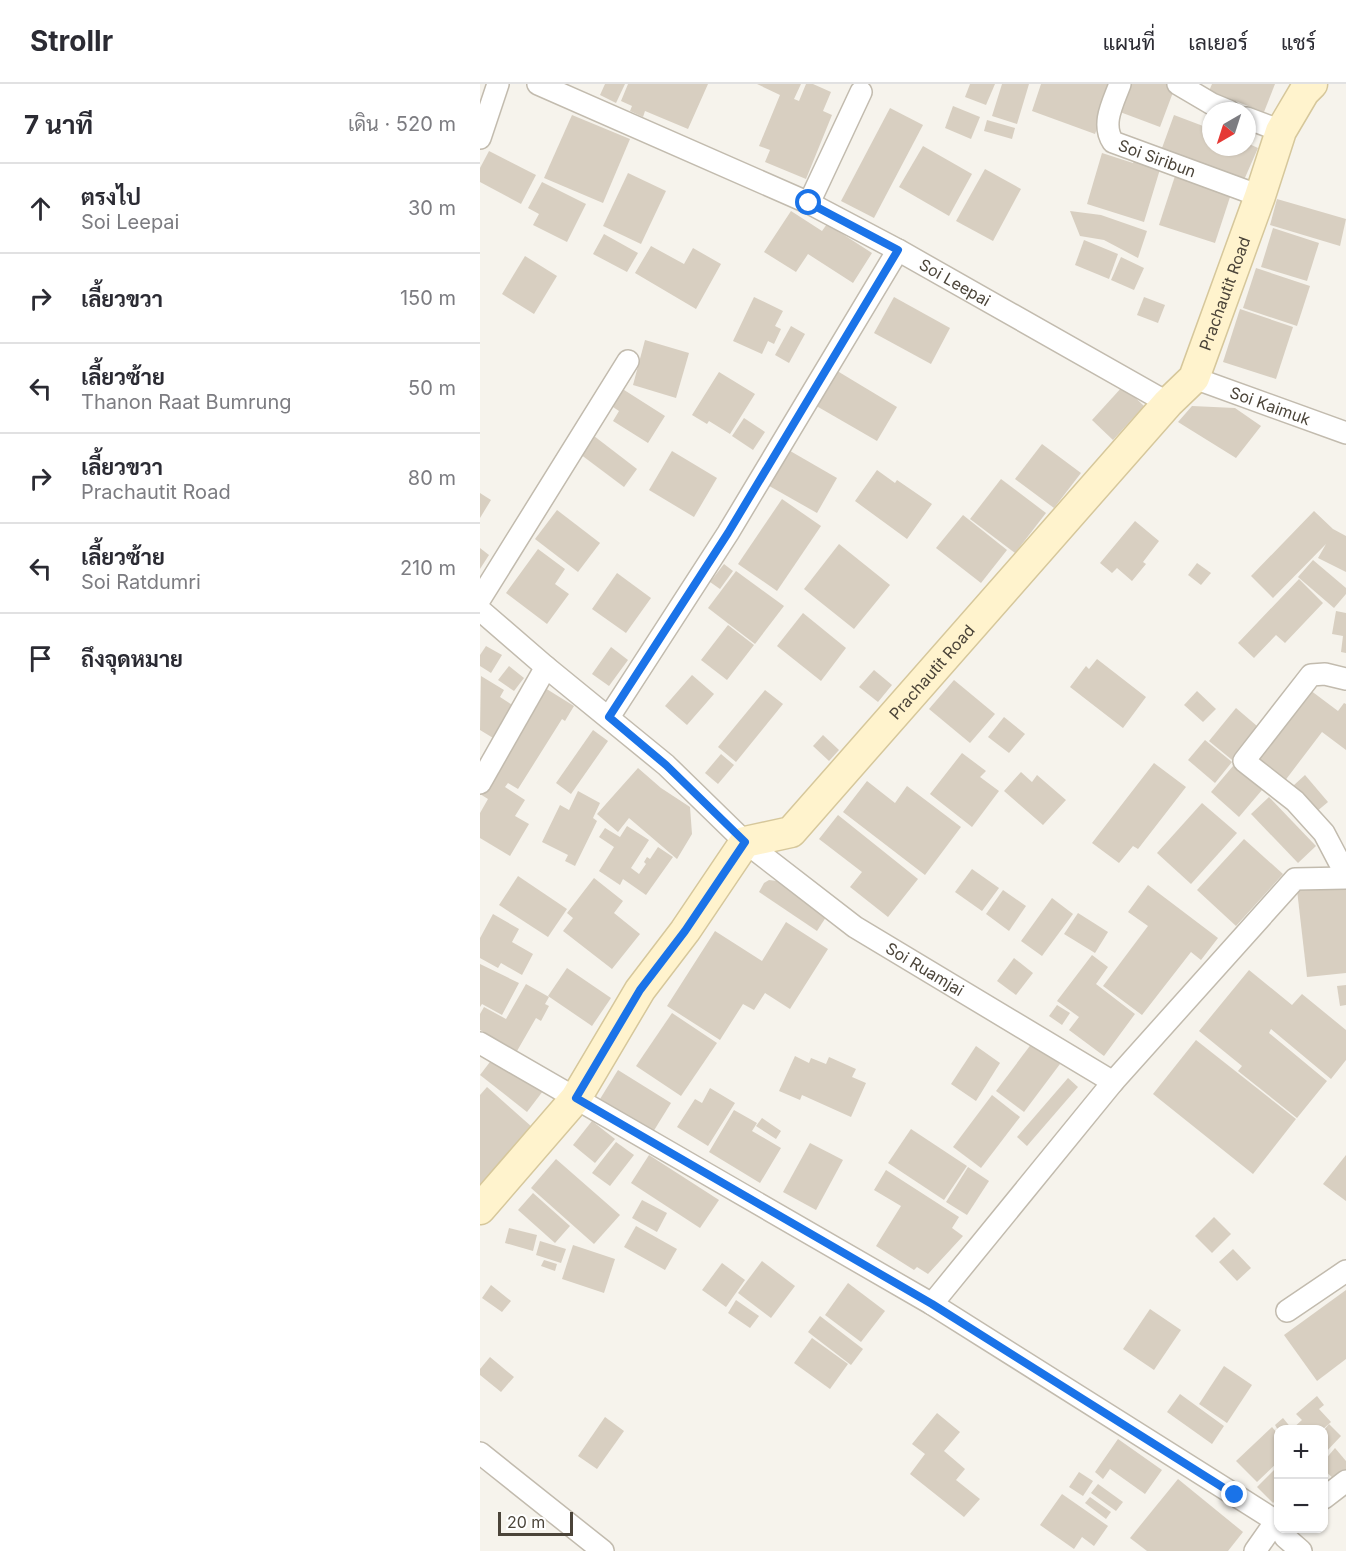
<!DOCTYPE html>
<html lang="th">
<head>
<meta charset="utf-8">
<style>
	body { margin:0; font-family:Inter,Sarabun,sans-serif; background:#f2f2f3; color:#2b2b33 }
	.controls { position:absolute; right:18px; bottom:18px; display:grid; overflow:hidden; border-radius:12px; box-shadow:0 2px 4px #0004 }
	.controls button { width:54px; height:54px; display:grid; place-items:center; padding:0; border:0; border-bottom:2px solid #e1e1e2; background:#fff; color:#2b2b33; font:30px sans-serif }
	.compass { position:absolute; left:722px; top:18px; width:54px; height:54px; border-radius:50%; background:#fff; box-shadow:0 2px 4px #0004; rotate:219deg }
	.scale { position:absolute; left:18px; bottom:15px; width:75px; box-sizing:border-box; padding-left:6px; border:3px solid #4b4439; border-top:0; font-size:16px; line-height:21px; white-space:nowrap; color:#4b4439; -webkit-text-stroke:4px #fff; paint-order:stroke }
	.stop { position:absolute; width:18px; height:18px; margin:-14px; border:4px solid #1a73e8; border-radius:50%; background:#fff }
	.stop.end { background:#1a73e8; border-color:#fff; box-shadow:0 2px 6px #0008 }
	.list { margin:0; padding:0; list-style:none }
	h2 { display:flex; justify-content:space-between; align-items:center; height:78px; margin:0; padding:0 24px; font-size:26px }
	h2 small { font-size:20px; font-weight:400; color:#7c7c81 }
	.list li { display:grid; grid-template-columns:39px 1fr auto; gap:18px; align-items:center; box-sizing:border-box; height:90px; padding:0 24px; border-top:2px solid #e1e1e2 }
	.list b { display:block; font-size:22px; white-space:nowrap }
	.list p { margin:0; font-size:20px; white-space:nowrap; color:#7c7c81 }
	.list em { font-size:20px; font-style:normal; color:#7c7c81 }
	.icon { flex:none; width:33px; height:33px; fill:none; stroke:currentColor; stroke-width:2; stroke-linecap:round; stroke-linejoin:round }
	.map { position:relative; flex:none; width:866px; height:1467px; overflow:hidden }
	header { display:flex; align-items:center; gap:36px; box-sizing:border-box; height:84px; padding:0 30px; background:#fff; border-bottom:2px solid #e1e1e2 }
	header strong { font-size:28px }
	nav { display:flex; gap:33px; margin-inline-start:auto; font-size:21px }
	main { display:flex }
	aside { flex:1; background:#fff }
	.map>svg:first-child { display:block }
</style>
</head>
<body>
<header>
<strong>Strollr</strong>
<nav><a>แผนที่</a><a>เลเยอร์</a><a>แชร์</a></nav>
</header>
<main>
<aside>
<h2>7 นาที<small>เดิน · 520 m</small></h2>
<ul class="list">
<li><svg class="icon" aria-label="ahead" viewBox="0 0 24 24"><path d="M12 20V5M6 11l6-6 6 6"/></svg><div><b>ตรงไป</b><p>Soi Leepai</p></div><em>30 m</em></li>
<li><svg class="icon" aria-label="right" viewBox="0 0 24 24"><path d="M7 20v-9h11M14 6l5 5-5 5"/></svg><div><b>เลี้ยวขวา</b></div><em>150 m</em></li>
<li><svg class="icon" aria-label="left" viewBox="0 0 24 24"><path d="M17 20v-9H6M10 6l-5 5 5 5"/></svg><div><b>เลี้ยวซ้าย</b><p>Thanon Raat Bumrung</p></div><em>50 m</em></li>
<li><svg class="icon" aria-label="right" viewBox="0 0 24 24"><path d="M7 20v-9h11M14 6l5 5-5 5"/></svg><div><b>เลี้ยวขวา</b><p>Prachautit Road</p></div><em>80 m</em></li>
<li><svg class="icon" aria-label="left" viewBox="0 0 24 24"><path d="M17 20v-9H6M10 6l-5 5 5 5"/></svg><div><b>เลี้ยวซ้าย</b><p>Soi Ratdumri</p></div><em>210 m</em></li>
<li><svg class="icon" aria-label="arrive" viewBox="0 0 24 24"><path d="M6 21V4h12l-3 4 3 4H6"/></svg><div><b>ถึงจุดหมาย</b></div></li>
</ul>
</aside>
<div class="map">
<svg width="866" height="1467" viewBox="0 0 866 1467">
	<rect width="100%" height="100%" fill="#f6f3ec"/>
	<g fill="#d8cfc1">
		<polygon points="125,0 145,0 136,19 120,11"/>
		<polygon points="148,0 228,0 208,45 165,27 163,33 150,27 152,22 141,17"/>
		<polygon points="277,0 321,0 314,15 319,17 326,0 333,0 351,8 343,27 352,31 326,95 285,78 290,66 279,62 300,11"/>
		<polygon points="490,0 515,0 506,21 485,13"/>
		<polygon points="522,0 549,0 537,40 512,32"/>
		<polygon points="561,0 633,0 615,50 552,27"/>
		<polygon points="651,0 687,0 695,3 680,43 640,28"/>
		<polygon points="732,0 795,0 784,28 729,7"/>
		<polygon points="473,22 500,33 491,55 465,44"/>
		<polygon points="410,24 443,41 394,134 361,117"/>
		<polygon points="92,31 150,55 123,119 64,94"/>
		<polygon points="694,31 731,45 731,63 767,63 767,59 778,64 764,96 682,64"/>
		<polygon points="507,36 535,44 532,55 504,47"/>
		<polygon points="443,62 492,90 469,132 419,103"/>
		<polygon points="9,67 56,91 41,120 0,98 0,84"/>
		<polygon points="622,69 653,79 655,75 681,82 664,138 607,120"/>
		<polygon points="505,85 541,105 513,157 476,137"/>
		<polygon points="148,89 186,107 161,160 123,142"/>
		<polygon points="695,92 751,110 735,159 679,141"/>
		<polygon points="62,98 106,120 87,158 53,141 59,130 48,124"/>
		<polygon points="797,115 866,135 860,162 790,141"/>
		<polygon points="311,127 342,147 347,140 392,169 373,199 328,170 316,188 284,168"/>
		<polygon points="590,127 621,131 667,147 658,174 624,156 600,152"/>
		<polygon points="793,144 839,159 827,197 781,183"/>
		<polygon points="124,150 158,169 147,188 113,170"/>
		<polygon points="604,156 638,170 629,195 595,181"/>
		<polygon points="171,162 204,180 213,164 241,180 216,225 155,189"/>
		<polygon points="45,172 77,192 54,230 22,210"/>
		<polygon points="641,173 664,184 654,206 631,196"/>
		<polygon points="776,184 830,202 817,242 763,224"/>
		<polygon points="274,213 303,227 295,242 301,245 294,260 288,257 282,270 253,257"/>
		<polygon points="414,213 470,244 451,280 394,249"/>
		<polygon points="664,213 685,221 678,239 657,231"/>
		<polygon points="760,225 813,243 796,295 743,278"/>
		<polygon points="311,242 325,250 309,279 295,271"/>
		<polygon points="165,256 209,269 196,314 153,301"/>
		<polygon points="354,285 417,323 397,357 333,320"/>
		<polygon points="239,288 275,310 250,350 229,337 227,340 212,331"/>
		<polygon points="643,302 664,322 633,356 612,336"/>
		<polygon points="141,304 185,332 168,359 133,337 139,327 130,321"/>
		<polygon points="712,322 755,324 781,342 756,374 698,338"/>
		<polygon points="264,334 285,348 273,366 252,352"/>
		<polygon points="114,352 157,385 144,403 100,370"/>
		<polygon points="562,360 601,389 574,424 535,395"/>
		<polygon points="305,364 357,394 337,429 284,399"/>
		<polygon points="192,367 237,394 214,433 169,406"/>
		<polygon points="397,386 415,399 417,396 452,420 427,455 375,417"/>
		<polygon points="521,395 566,429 535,469 490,435"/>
		<polygon points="0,409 11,416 0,434"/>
		<polygon points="302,415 341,442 297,507 258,480"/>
		<polygon points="77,426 120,459 98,488 55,455"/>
		<polygon points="834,427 853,445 866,452 866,488 838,474 846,460 793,514 771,492"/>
		<polygon points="483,431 527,466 501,499 456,464"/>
		<polygon points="655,437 679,457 663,478 666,480 652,497 637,484 632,489 620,479"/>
		<polygon points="359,460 410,501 374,545 324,505"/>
		<polygon points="0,464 9,471 0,485"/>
		<polygon points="58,465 85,485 75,500 89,510 67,540 26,509"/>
		<polygon points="833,476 866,504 866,510 854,524 818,493"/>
		<polygon points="717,479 731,489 721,501 708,491"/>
		<polygon points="244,480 253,487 240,505 230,498"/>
		<polygon points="256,487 304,522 275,560 228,524"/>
		<polygon points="137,489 171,514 146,549 112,525"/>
		<polygon points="819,495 843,519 805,559 796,551 774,574 758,559"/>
		<polygon points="856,527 866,529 866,569 861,568 863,552 852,550"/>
		<polygon points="323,529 366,564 341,597 297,562"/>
		<polygon points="248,541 274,561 247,596 221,576"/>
		<polygon points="6,562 22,571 11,589 0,582 0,571"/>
		<polygon points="131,563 148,576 129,602 112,590"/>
		<polygon points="617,575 666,613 643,644 590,603 606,582 609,585"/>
		<polygon points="29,582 44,594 34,607 18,596"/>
		<polygon points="394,586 412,601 398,618 379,603"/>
		<polygon points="212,591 234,610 207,641 185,622"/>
		<polygon points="1,592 24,606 20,613 37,624 18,657 0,646"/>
		<polygon points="474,596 515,630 490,659 449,625"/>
		<polygon points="65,604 94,622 85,637 82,635 38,705 28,699 25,703 45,716 35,732 49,740 30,772 0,754 0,729 8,715 0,710 0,708"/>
		<polygon points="285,606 303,620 256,678 238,663"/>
		<polygon points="830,606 858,627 864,619 866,620 866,666 842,648 804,698 776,677"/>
		<polygon points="717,607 736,625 723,638 704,621"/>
		<polygon points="756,624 784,648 757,680 729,657"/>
		<polygon points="524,633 545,650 529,669 508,653"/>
		<polygon points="113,646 128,657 91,710 76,699"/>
		<polygon points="343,651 359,666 349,677 333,662"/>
		<polygon points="725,656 752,678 735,699 708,676"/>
		<polygon points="482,669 506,687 500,693 519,707 492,743 450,710"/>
		<polygon points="241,670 254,681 238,700 225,689"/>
		<polygon points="674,679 706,703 658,765 653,762 639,779 612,759"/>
		<polygon points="753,682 782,706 759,733 731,708"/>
		<polygon points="158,684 181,704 210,723 212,750 197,775 149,734 138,748 117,730"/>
		<polygon points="541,688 552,698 557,691 586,716 563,741 524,707"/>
		<polygon points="825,691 848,718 836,728 813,702"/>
		<polygon points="387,697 415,719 427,702 481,743 445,791 363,728"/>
		<polygon points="98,707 120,719 113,734 117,737 95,782 85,777 88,771 62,758 80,721 89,726"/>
		<polygon points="789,713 836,762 818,779 771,730"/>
		<polygon points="722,719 757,749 711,800 677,769"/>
		<polygon points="358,731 438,795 408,833 370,803 382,788 339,755"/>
		<polygon points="147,742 169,756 151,784 159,790 166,780 164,778 167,773 170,775 178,763 193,773 166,811 143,795 140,801 119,787 134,763 119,753 125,744 140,753"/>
		<polygon points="764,755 803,790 756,842 717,806"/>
		<polygon points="492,785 519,804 502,827 475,808"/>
		<polygon points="38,792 87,825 68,853 19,821"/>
		<polygon points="114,794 143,817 134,829 160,850 132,885 83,847 93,834 87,829"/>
		<polygon points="289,796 297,797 348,830 337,847 279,808 284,799"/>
		<polygon points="668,801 738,854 721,876 711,868 662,931 623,902 668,842 648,828"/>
		<polygon points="866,801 866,889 827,893 817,806"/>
		<polygon points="523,806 546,822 529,847 506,830"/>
		<polygon points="572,814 593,830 562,872 541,857"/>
		<polygon points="598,829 628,848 615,869 584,850"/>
		<polygon points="13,830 39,845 32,858 53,870 42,891 21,879 18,884 0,874 0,854"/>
		<polygon points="306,838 348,865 310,925 285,909 274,926 263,920 240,956 187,922 235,847 282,877"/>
		<polygon points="612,871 628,883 616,900 655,930 624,972 589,946 599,933 577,917"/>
		<polygon points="534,874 553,889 536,911 517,897"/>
		<polygon points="0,880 39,899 22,931 2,920 0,923"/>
		<polygon points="87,884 131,914 112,942 68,912"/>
		<polygon points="769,886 812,921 822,910 866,946 866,976 851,995 791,945 789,949 847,997 817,1034 758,987 762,982 719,947"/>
		<polygon points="46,900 69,913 65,920 69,922 61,937 56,934 37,967 0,946 0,930 4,923 26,935"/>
		<polygon points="866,901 866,921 860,922 857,902"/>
		<polygon points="577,921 590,929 582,941 569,932"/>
		<polygon points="192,929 237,959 201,1012 156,982"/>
		<polygon points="716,956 816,1035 773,1090 673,1010"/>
		<polygon points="552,959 580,980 544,1028 516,1007"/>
		<polygon points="496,962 520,979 496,1017 471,1000"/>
		<polygon points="16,970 63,1007 47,1028 0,991"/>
		<polygon points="315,972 329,979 331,974 346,980 349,973 376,985 372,993 386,999 371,1033 322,1011 320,1016 299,1007"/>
		<polygon points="138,986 191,1019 173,1048 120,1015"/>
		<polygon points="588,994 598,1003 547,1062 537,1053"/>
		<polygon points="7,1003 52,1043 0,1101 0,1011"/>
		<polygon points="230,1004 255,1019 228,1062 197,1043 215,1015 222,1019"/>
		<polygon points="512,1011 540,1033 501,1084 473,1063"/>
		<polygon points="254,1026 277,1039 272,1047 301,1064 280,1099 229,1068"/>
		<polygon points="282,1034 301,1047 296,1055 276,1042"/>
		<polygon points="112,1037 135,1055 115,1079 93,1061"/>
		<polygon points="431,1045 487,1082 464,1116 408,1079"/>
		<polygon points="136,1058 154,1071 130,1102 112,1089"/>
		<polygon points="330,1059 363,1076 336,1126 303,1108"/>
		<polygon points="169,1071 239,1116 220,1144 151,1099"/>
		<polygon points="866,1071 866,1117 843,1100"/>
		<polygon points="76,1075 140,1131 114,1160 51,1104"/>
		<polygon points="488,1083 509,1097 487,1131 466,1118"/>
		<polygon points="406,1086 479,1133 472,1144 483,1152 448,1190 437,1183 434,1186 396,1162 421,1122 394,1106"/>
		<polygon points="53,1109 90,1142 75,1159 38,1126"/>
		<polygon points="162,1116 187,1129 177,1148 152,1134"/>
		<polygon points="734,1133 751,1150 732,1169 715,1152"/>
		<polygon points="156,1142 197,1165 185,1186 144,1163"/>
		<polygon points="29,1144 57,1151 53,1167 25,1159"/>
		<polygon points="60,1157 86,1165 81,1179 56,1171"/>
		<polygon points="93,1161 135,1175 124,1209 82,1195"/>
		<polygon points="753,1165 771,1184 757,1197 739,1178"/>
		<polygon points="64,1176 77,1180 75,1187 61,1182"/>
		<polygon points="282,1177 315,1202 291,1234 258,1209"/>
		<polygon points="242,1179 265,1196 246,1223 222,1206"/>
		<polygon points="368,1199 405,1227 381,1258 345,1231"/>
		<polygon points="11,1201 31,1217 22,1228 2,1214"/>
		<polygon points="866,1206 866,1275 837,1297 804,1251"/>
		<polygon points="256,1216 279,1232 270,1244 248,1229"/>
		<polygon points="670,1225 701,1246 674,1286 643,1265"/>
		<polygon points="340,1232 383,1265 371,1281 328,1248"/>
		<polygon points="332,1254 368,1280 350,1305 314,1279"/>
		<polygon points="10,1273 34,1293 21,1308 0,1291 0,1285"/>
		<polygon points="744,1282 772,1301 747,1339 719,1320"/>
		<polygon points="700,1310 744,1342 732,1360 687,1328"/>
		<polygon points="837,1312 844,1321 839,1325 851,1338 842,1346 798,1346 795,1341 803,1334 812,1345 822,1336 816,1330"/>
		<polygon points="457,1329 480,1348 464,1367 485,1385 476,1396 500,1415 484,1433 430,1390 445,1370 432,1360"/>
		<polygon points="125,1333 144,1347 117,1385 98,1372"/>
		<polygon points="849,1340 861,1352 844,1370 844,1346"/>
		<polygon points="792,1343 798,1350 798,1378 777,1398 756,1377"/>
		<polygon points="638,1355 682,1386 665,1410 630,1385 623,1395 615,1388"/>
		<polygon points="855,1364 866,1377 866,1388 854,1395 844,1386 844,1377"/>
		<polygon points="798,1382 798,1414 793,1419 777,1403"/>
		<polygon points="599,1388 613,1397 603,1412 589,1403"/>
		<polygon points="698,1395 763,1448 748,1467 667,1467 650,1454"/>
		<polygon points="618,1400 643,1418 636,1427 611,1409"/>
		<polygon points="582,1410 628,1442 614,1462 602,1453 594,1465 560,1441"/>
		<polygon points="610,1413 631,1428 626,1435 605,1419"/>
	</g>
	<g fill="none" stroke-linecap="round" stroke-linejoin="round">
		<defs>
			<g id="street">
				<path id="s1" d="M 58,0 L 329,119 L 418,166 L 688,319"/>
				<path id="s2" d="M 640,0 C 633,19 621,40 633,58 L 780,112"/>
				<polyline points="698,0 732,20 749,27"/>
				<polyline points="767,34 801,47"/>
				<polyline points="0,54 18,0"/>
				<polyline points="329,119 381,8"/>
				<path id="s3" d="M 714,294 L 866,349"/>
				<polyline points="0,515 148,277"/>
				<path id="s4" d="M 0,526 L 66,583 L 186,681 L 265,758 L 375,843 L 633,998"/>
				<polyline points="866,595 845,590 831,591 764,677 815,717 844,749 866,791"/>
				<polyline points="129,633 248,449 418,166"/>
				<polyline points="0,699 66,583"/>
				<polyline points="0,959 452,1220 755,1411 796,1437 798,1442"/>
				<polyline points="452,1220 633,998 815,795 866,794"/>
				<polyline points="807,1227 866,1187"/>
				<polyline points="0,1369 123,1467"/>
				<polyline points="844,1414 866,1397"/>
				<polyline points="800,1444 805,1453 821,1467"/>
				<polyline points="775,1467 796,1437 798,1437"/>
			</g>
			<g id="secondary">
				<path id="s5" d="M 0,1125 L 96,1014 L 160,906 L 205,847 L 265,758 L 311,748 L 688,319 L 714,294 L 780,112 L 801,47 L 824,8 L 832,0"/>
			</g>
		</defs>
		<use href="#street" stroke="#c2bbae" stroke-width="24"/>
		<use href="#secondary" stroke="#d6c79b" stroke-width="33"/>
		<use href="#street" stroke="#fff" stroke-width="21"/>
		<use href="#secondary" stroke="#fff3cd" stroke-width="30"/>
	</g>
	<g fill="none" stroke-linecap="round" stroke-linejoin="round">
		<polyline stroke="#1a73e8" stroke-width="8" points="329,119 418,166 248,449 129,633 186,681 265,758 205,847 160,906 96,1014 452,1220 755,1411"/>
	</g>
	<g text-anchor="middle" stroke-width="5" stroke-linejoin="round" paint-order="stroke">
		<g font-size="16" fill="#4b4439" stroke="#fff">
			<text dy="6" stroke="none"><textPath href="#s2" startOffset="108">Soi Siribun</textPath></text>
			<text dy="6" stroke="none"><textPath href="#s1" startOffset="462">Soi Leepai</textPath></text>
			<text dy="6" stroke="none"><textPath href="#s5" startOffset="1198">Prachautit Road</textPath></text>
			<text dy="6" stroke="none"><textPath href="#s3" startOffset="81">Soi Kaimuk</textPath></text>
			<text dy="6" stroke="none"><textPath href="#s5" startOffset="714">Prachautit Road</textPath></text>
			<text dy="6" stroke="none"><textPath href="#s4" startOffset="573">Soi Ruamjai</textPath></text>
		</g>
	</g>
</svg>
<div class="controls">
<button>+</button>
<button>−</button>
</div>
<svg class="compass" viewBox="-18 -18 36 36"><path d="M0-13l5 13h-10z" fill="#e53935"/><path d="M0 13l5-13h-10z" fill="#7c7c81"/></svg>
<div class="scale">20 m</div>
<div class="stop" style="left:329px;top:119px"></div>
<div class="stop end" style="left:755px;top:1411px"></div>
</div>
</main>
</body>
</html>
